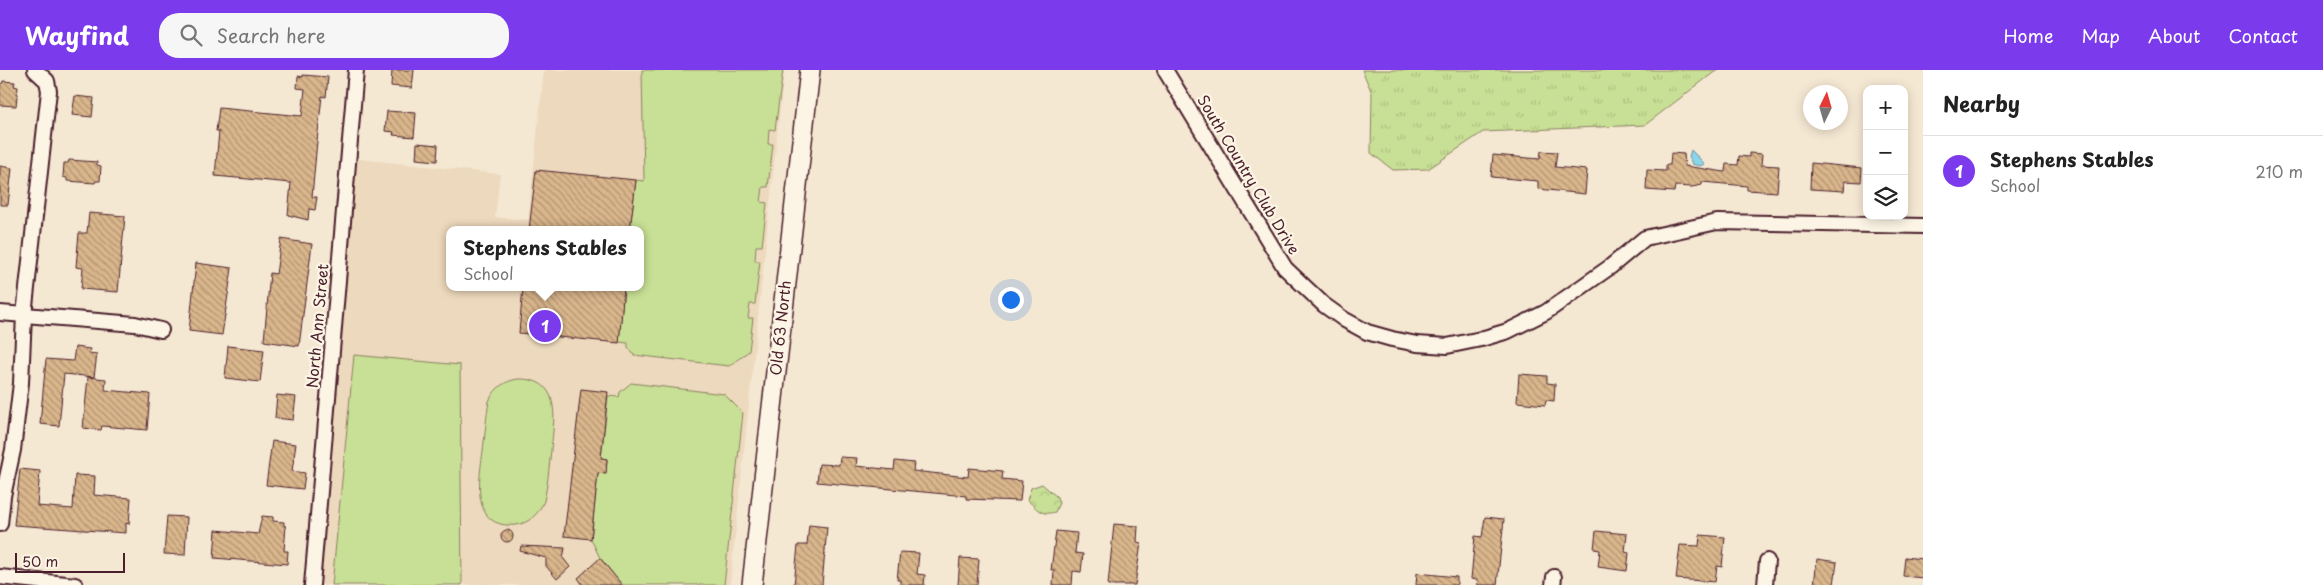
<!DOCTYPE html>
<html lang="en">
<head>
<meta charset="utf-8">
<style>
	body { margin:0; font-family:"Playpen Sans",sans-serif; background:#f6f6f6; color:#222 }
	.controls { position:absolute; right:15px; top:15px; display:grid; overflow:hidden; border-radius:10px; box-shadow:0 2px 12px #0003 }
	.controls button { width:45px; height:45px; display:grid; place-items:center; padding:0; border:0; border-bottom:1px solid #e0e0e0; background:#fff; color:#222; font:25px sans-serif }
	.compass { position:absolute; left:1803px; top:15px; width:45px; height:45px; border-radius:50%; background:#fff; box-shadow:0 2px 12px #0003; rotate:5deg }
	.scale { position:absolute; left:15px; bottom:12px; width:110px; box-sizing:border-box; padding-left:5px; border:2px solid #4a1f2b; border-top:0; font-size:14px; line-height:18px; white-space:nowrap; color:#4a1f2b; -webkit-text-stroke:4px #fcf5e5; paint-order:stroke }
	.you { position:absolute; left:1010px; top:229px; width:18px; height:18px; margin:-12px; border:4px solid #fff; border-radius:50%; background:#1a73e8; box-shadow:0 0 0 8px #1a73e833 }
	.badge { display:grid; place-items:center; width:32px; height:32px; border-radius:50%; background:#7c3aed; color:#fff; font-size:16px; font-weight:700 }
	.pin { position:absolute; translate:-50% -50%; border:2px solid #fff; box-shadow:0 1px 5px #0006 }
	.popup { position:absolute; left:446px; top:156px; width:198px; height:65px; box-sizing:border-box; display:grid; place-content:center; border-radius:10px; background:#fff; filter:drop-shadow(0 1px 4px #0005); font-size:16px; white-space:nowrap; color:#767676 }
	.popup b { font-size:19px; color:#222 }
	.popup::after { content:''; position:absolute; left:50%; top:100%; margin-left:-10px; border:10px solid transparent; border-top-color:#fff }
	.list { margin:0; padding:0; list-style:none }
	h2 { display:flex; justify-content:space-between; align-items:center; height:65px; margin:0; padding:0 20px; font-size:21px }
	h2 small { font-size:16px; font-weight:400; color:#767676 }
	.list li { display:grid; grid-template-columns:32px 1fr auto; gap:15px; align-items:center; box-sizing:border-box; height:70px; padding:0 20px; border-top:1px solid #e0e0e0 }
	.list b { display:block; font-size:19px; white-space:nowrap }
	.list p { margin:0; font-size:16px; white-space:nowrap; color:#767676 }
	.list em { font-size:16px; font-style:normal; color:#767676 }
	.icon { flex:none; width:28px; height:28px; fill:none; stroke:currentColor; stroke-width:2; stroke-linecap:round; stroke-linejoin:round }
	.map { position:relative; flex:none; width:1923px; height:515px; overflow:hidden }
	header { display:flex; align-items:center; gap:30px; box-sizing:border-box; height:70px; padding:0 25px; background:#7c3aed; color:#fff }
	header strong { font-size:24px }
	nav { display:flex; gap:28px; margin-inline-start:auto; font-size:18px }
	.search { width:350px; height:45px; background:#f6f6f6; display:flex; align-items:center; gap:12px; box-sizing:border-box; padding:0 18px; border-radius:20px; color:#767676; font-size:19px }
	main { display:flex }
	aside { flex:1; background:#fff }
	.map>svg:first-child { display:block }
</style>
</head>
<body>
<header>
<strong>Wayfind</strong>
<div class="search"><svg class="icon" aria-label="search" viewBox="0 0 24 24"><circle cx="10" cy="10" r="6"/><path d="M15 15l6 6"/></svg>Search here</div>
<nav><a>Home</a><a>Map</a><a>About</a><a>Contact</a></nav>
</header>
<main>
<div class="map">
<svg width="1923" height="515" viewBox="0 0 1923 515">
	<defs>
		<pattern id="grass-tufts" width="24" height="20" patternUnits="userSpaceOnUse" patternTransform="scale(1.25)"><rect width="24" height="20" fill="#c8e095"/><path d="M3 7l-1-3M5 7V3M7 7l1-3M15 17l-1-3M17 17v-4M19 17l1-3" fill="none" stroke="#adc081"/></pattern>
		<pattern id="park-crowns" width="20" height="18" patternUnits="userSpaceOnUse" patternTransform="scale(1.25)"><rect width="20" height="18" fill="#c8e095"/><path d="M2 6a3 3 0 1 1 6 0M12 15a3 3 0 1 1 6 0" fill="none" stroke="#adc081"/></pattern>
		<pattern id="building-back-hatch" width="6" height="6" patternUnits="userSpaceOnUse" patternTransform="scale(1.25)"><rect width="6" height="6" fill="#d9b68b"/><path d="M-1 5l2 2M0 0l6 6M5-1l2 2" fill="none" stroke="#b29372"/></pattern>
	</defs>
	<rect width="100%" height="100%" fill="#f5e8d3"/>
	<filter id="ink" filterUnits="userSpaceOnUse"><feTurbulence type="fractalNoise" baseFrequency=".02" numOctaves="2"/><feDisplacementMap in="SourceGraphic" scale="10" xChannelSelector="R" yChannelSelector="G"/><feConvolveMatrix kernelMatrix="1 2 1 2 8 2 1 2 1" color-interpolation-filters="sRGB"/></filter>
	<g filter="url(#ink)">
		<path fill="#edd9bd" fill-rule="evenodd" d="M 544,0 L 784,0 L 730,515 L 305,515 L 350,88 L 500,104 L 495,147 L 528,150 ZM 450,160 L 640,160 L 640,217 L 450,217 Z"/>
		<polygon fill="url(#grass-tufts)" stroke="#898060" points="1362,0 1717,0 1645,55 1483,62 1428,99 1393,100 1371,83 1372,23"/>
		<path fill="url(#park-crowns)" stroke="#898060" d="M 1042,414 L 1057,427 L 1059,433 L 1055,442 C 1040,446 1038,439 1027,430 L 1031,418 Z"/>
		<g fill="#c8e095" stroke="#898060">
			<polygon points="642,0 783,0 775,60 769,59 768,74 773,74 768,117 763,117 761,132 767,133 762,176 756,176 755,191 760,191 755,234 750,234 748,248 753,248 749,281 729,296 634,285 628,277 628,273 619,272 624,217 640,217 640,160 630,160 636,110 644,111"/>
			<polygon points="354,285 460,295 462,515 332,515"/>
			<path d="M 518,309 C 563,308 554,350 551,380 C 549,397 548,414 544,431 C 539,443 530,453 516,455 C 470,459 479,410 483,381 C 485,365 486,348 489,331 C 495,318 504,311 518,309 Z"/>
			<polygon points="631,313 724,324 743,343 724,515 622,515 600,488 591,469 598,403 606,404 607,389 601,388 608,326 619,327 620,322"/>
		</g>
		<polygon fill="#89d5e9" stroke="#708c9d" points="1691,80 1705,94 1699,96 1692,94 1689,87"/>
		<g fill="url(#building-back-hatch)" stroke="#4a1f2b">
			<polygon points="392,0 414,0 412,18 391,16"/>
			<polygon points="303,5 328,7 326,27 322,26 317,71 312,127 317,127 315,140 309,139 308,150 288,145 291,113 215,106 219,61 216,61 219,38 302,46 305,19 297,18 298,6 303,7"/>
			<polygon points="3,11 15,12 14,16 18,17 16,36 0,35 0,14 2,14"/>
			<polygon points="75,26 94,28 92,47 72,45"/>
			<polygon points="387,41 416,43 414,67 393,65 394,62 385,61"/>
			<polygon points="417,73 438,75 437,91 416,89"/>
			<polygon points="1541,81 1557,82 1555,97 1587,100 1585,124 1538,119 1538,111 1491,107 1493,85 1540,89"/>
			<polygon points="1671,83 1684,84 1685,96 1725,102 1726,94 1738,95 1739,86 1749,87 1749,83 1762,84 1761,95 1779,96 1777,122 1747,120 1747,116 1702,112 1702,115 1692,117 1675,116 1674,122 1646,120 1647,100 1666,101 1666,95 1670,95"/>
			<polygon points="69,90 97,92 97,95 101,96 100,111 96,111 95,113 67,111 67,108 63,107 64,93 68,93"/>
			<polygon points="1811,93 1862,98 1861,112 1845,111 1844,121 1810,119"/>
			<polygon points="0,96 12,98 8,135 0,135"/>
			<polygon points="536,100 636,110 630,160 529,160"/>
			<polygon points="89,143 125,146 118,222 81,219 83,198 76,197 79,163 87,163"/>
			<polygon points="281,169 312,174 299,276 264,271 270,203 276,204"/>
			<polygon points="196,193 232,198 222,265 189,261"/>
			<polygon points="523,217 624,217 619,273 519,263"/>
			<polygon points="228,276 264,280 260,312 225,308"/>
			<polygon points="75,277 90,279 89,283 97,284 94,307 64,304 59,356 40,354 46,289 73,291"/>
			<polygon points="1519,304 1547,306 1547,313 1555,314 1554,331 1546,330 1545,335 1517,332"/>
			<polygon points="88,307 106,309 105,320 150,324 147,360 102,356 101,360 83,358"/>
			<polygon points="581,319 608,322 601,388 607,389 606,404 598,403 591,469 564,466"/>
			<polygon points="277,325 296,327 293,350 275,348"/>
			<polygon points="272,371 296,374 292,401 305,403 303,419 266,415"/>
			<polygon points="840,387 857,388 856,396 894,400 895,391 914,393 913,401 968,407 969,398 1003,401 1002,409 1022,411 1020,431 966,429 966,426 817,412 819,394 839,395"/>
			<polygon points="20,399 40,401 37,436 73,439 75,405 95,406 94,425 131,428 129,454 126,453 126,463 14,455"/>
			<polygon points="167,446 187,447 185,485 164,484"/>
			<polygon points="262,446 273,447 273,451 284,452 284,456 286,456 284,481 288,481 287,494 214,488 216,460 258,464"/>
			<polygon points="1485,447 1504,449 1497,515 1477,515 1478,510 1471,509 1475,466 1482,467"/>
			<polygon points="1114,454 1138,456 1137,472 1141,473 1135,515 1108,515"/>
			<polygon points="809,455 827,457 822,515 794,515 798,475 807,475"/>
			<circle cx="507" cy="466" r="6"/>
			<polygon points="1056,461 1077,463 1075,483 1083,484 1081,502 1073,501 1072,515 1053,515 1054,500 1051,500"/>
			<polygon points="1596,461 1627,464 1625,482 1629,483 1627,501 1598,497 1600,480 1594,479"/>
			<polygon points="1700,465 1725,467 1722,497 1717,496 1715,512 1676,509 1680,475 1699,476"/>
			<polygon points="521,476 565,478 563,488 570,497 557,509 546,496 546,488 520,481"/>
			<polygon points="900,482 919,483 917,504 925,505 924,515 900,515 900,510 897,510"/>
			<polygon points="1905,487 1923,489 1923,508 1903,506"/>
			<polygon points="600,488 622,515 583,515 578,508"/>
			<polygon points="960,488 979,489 977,515 958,515"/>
			<polygon points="1817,489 1837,492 1834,515 1814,515"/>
			<polygon points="1417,503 1457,507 1457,515 1416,515"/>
		</g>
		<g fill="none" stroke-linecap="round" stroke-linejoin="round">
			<defs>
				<g id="minor">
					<polyline points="1165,0 1285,198 1324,235 1345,250 1367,262 1392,269 1417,274 1447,276 1481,269 1508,261 1546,242 1610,197 1645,168 1717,152 1923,156"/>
					<polyline points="0,243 135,254 161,260"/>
					<polyline points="0,454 3,426 13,380 21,313 24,245 49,21 47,11 35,0"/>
					<polyline points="0,507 75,515"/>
					<polyline points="312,515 356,0"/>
					<polyline points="1553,515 1554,507"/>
					<polyline points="1765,515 1767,491"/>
				</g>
				<polyline id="secondary" points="752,515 810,0"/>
			</defs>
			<use href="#minor" stroke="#4a1f2b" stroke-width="18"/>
			<use href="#secondary" stroke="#4a1f2b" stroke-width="22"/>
			<use href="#minor" stroke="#fcf5e5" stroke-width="14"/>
			<use href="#secondary" stroke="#fcf5e5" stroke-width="19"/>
		</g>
	</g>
	<g text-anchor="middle" stroke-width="4.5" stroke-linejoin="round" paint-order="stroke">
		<g font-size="15" fill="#4a1f2b" stroke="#fcf5e5">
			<text transform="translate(1248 105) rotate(59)" y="5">South Country Club Drive</text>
			<text transform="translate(318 256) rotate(-85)" y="5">North Ann Street</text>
			<text transform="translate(781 258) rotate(-84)" y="5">Old 63 North</text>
		</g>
	</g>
</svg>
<div class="controls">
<button>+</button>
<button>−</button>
<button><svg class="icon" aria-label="layers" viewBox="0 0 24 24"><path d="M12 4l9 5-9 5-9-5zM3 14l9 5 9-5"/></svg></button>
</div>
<svg class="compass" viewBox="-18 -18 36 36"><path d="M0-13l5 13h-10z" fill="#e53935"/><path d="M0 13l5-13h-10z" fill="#767676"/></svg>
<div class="scale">50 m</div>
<div class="you"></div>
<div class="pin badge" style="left:545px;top:256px">1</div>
<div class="popup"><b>Stephens Stables</b>School</div>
</div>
<aside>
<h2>Nearby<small></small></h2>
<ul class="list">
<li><span class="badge">1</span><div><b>Stephens Stables</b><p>School</p></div><em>210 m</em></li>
</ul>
</aside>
</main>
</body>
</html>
